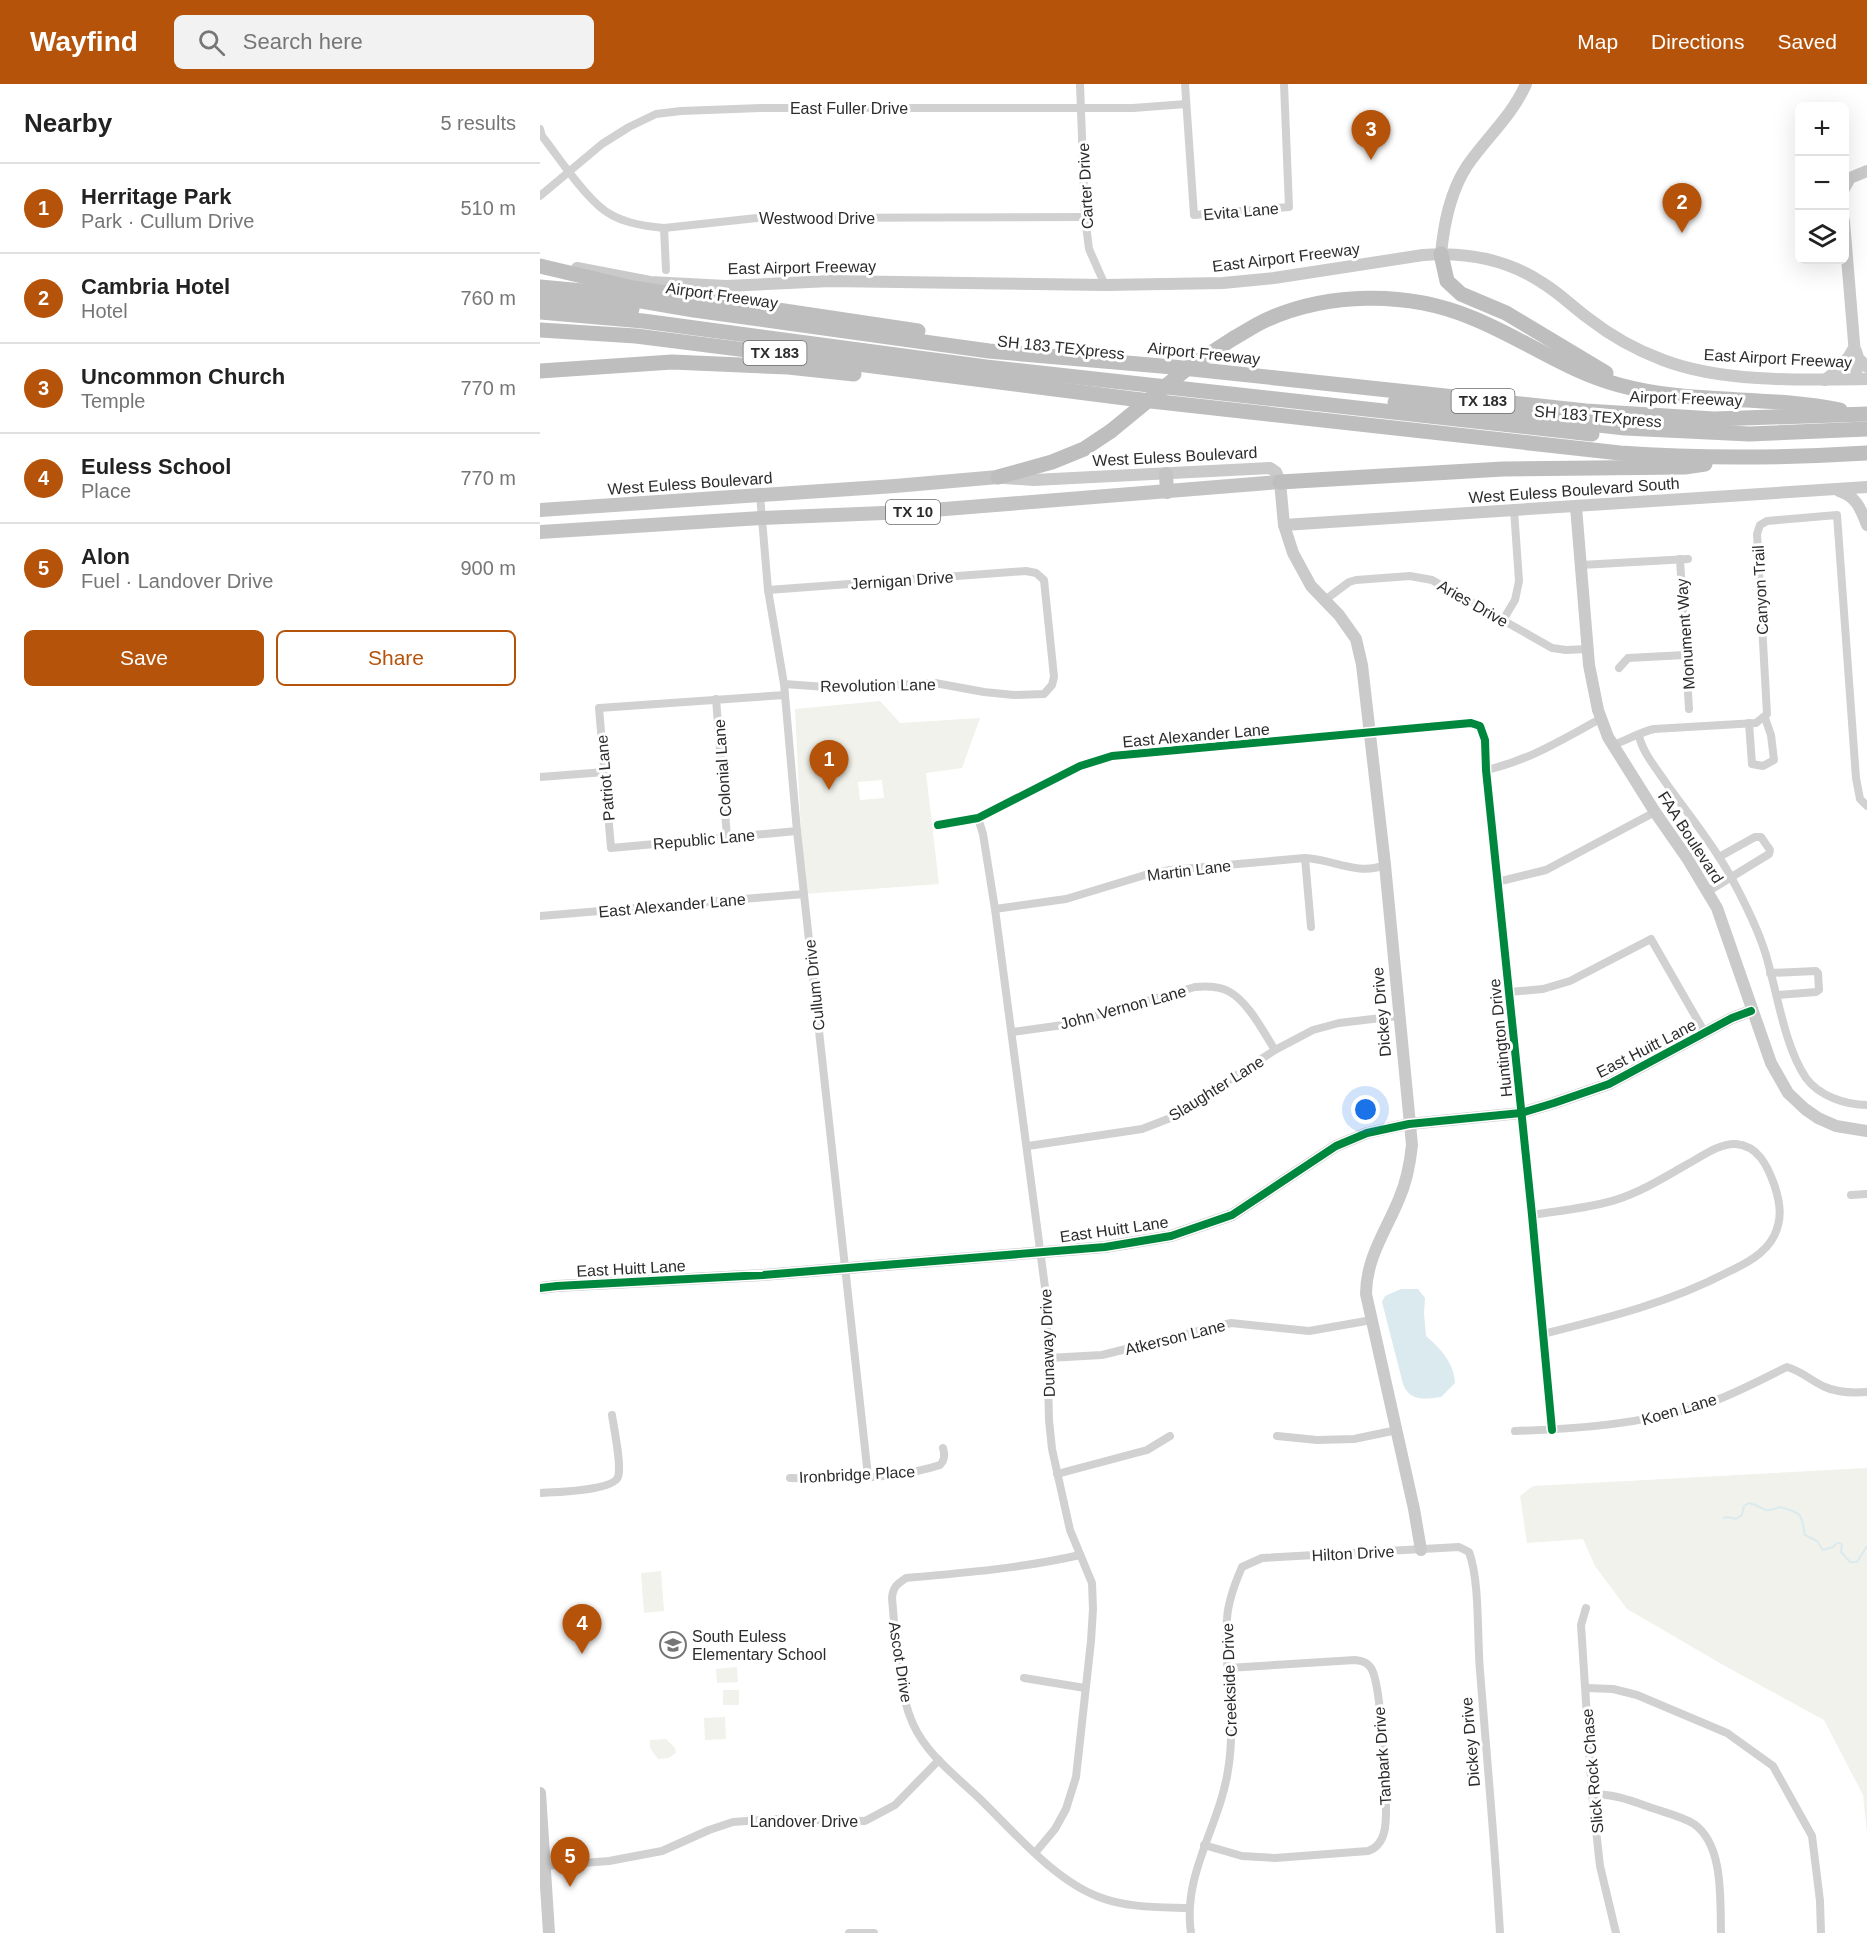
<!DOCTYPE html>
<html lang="en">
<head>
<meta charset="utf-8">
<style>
	body { margin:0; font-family:Helvetica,sans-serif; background:#f2f2f2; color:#222 }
	.controls { position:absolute; right:18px; top:18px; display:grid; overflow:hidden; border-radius:9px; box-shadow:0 6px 24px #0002 }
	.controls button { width:54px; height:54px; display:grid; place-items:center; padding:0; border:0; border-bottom:2px solid #e0e0e0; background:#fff; color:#222; font:30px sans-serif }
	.you { position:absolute; left:826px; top:1026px; width:21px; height:21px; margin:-15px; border:4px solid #fff; border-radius:50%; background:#1a73e8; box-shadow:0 0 0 9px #1a73e833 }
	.badge { display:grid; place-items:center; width:39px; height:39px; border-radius:50%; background:#b45309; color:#fff; font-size:20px; font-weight:700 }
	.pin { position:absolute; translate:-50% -50px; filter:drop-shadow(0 2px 3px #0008) }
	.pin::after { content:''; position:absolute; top:32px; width:21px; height:18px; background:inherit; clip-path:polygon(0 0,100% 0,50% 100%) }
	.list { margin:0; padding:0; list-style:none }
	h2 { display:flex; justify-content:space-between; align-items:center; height:78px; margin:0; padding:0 24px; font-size:26px }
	h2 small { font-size:20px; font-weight:400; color:#767676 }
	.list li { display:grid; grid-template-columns:39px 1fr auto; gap:18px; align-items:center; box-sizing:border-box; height:90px; padding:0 24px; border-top:2px solid #e0e0e0 }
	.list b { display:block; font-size:22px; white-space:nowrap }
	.list p { margin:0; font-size:20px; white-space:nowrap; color:#767676 }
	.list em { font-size:20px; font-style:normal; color:#767676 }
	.actions { display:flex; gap:12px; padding:18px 24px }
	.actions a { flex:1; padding:14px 0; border:2px solid #b45309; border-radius:9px; text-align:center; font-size:21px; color:#b45309 }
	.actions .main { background:#b45309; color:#fff }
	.icon { flex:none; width:33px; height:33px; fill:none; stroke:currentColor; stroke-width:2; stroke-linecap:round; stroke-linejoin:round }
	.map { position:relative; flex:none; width:1327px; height:1849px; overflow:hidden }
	header { display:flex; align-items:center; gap:36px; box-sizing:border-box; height:84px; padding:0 30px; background:#b45309; color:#fff }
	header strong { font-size:28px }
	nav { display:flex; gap:33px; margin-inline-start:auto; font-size:21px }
	.search { width:420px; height:54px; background:#f2f2f2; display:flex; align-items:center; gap:15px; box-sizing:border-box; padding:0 21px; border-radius:9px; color:#767676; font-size:22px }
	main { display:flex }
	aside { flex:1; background:#fff }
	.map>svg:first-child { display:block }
</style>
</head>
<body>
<header>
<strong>Wayfind</strong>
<div class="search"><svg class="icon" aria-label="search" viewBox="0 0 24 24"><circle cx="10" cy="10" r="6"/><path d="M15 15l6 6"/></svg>Search here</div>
<nav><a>Map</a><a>Directions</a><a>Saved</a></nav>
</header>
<main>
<aside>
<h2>Nearby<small>5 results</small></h2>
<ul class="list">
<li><span class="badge">1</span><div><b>Herritage Park</b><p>Park · Cullum Drive</p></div><em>510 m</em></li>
<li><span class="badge">2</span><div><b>Cambria Hotel</b><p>Hotel</p></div><em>760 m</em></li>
<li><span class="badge">3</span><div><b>Uncommon Church</b><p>Temple</p></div><em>770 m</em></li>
<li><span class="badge">4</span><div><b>Euless School</b><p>Place</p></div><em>770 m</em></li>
<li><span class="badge">5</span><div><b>Alon</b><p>Fuel · Landover Drive</p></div><em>900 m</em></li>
</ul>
<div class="actions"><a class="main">Save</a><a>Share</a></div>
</aside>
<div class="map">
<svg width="1327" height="1849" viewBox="0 0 1327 1849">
	<rect width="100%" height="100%" fill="#fff"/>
	<g fill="#f1f2eb" fill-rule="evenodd">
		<path d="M 340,617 L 360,639 L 440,634 L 422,684 L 386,689 L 399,800 L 264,810 L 255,625 ZM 342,696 L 344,714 L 320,716 L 318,698 Z"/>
		<polygon points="1327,1384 1327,1749 1323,1711 1284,1636 1185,1582 1087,1525 1055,1482 1043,1455 987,1459 980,1412 993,1402"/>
		<polygon points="121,1487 124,1527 104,1529 101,1489"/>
		<polygon points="197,1583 198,1598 177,1599 176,1585"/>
		<rect x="183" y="1606" width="16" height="15"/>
		<polygon points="185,1633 186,1655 165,1656 164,1634"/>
		<polygon points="126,1655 135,1664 136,1669 129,1674 118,1675 110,1664 110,1656"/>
	</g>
	<path fill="#daeaee" d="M 861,1205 L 878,1205 L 885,1214 L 884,1229 L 886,1252 C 901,1265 914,1279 915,1299 L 901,1313 C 885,1315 870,1318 863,1300 L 842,1218 L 845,1212 Z"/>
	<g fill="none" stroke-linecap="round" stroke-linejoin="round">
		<path stroke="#daeaee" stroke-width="2" d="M 1184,1434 L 1188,1433 L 1196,1435 L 1202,1431 L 1204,1422 L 1209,1419 C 1225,1422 1221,1431 1240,1423 C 1262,1429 1261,1429 1265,1451 L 1277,1457 L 1283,1466 L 1293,1463 L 1297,1459 L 1300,1459 L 1302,1461 L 1301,1468 L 1310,1478 L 1317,1478 L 1327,1462"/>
		<g stroke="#d1d1d1" stroke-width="8">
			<polyline points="540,0 545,133 549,165 565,201"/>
			<polyline points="645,0 654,131 749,123 744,0"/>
			<path d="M 0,45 L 2,52 C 20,75 37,102 59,122 C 76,138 102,142 124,144 L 217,134 L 545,133"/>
			<polyline points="0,112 62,60 89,43 116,30 141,27 221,24 593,24 646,20"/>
			<polyline points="124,144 126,186"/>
			<polyline points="220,411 228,506 244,600 257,747 328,1392"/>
			<polyline points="1140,475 1149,625"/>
			<polyline points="1041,481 1148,475"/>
			<polyline points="228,506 486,487 496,489 504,496 514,593 512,601 504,610 474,611 444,608 395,599 301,604 244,600"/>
			<polyline points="785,516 809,498 816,496 870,492 892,496 1012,564 1026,566 1047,565"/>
			<polyline points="963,536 975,516 979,497 974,426"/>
			<polyline points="1079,584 1088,574 1145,571"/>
			<polyline points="245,611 59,624 71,764 257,747"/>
			<polyline points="176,615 187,753"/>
			<polyline points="1209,639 1212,680 1223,682 1234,676 1231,651 1225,634"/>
			<path d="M 1099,652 C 1103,669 1116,684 1126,699 C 1148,730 1173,760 1191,793 C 1204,817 1217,843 1225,868 C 1237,906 1244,962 1266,994 C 1279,1012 1306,1021 1327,1021"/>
			<path d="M 1073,661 C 1087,656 1100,648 1114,645 L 1216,639 L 1227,630 L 1217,450 L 1220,441 L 1227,437 L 1297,431 L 1316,694 L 1320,715 L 1327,722"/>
			<path d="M 946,686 C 988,677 1023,655 1060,635"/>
			<polyline points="0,693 65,688"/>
			<polyline points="438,734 443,750 455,825 506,1211 509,1336 512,1365 530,1446 552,1499 553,1525 551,1557 536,1693 526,1725 515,1745 495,1769"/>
			<polyline points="398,741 438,734 540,682 572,672 931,639 940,642 945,656 946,686 992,1131 1012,1346"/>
			<polyline points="765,774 771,843"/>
			<polyline points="957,798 1006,786 1115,728"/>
			<polyline points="1167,808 1229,770 1230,766 1221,753 1215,753 1179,773"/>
			<path d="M 455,825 L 526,815 L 605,791 L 630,786 L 765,774 C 792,775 818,792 845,781"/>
			<polyline points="0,832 264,810"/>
			<polyline points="1230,889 1276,887 1278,889 1279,906 1276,908 1237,911"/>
			<polyline points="969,908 1003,905 1030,897 1111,855 1165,949"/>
			<path d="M 472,948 L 523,941 L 655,903 C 666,902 678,902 688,907 C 708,917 724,949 735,966"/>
			<polyline points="488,1062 602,1045 633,1033 735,966 773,946 799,939 858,932"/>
			<polyline points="1311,1111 1327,1110"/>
			<path d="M 992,1131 C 1016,1127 1040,1125 1064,1119 C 1093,1113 1121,1095 1146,1081 C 1161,1073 1179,1059 1196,1060 C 1218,1062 1227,1081 1234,1100 C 1240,1118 1243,1134 1234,1152 C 1225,1170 1205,1180 1188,1188 C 1129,1219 1067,1234 1003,1250"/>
			<polyline points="508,1274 562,1271 691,1239 769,1247 832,1236"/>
			<path d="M 975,1347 C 1038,1345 1102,1340 1163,1321 C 1191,1312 1220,1296 1247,1283 C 1262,1287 1271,1297 1285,1303 C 1298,1309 1313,1309 1327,1308"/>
			<polyline points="737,1352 777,1356 814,1355 857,1346"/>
			<polyline points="517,1390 607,1366 630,1352"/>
			<path d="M 250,1394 C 296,1396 357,1395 400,1381 C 405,1376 405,1370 403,1364"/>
			<path d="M 0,1409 C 14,1408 73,1407 78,1393 C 82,1382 74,1345 72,1331"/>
			<path d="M 540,1471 C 483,1484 424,1489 366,1494 C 357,1500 353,1503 352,1514 C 356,1556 356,1601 373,1640 C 387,1671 416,1692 440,1715 C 474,1748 514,1796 559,1813 C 587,1824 620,1823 649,1824"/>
			<polyline points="1046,1524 1041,1541 1052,1710 1060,1782 1076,1849"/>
			<polyline points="484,1594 545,1604"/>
			<polyline points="1046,1604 1073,1605 1097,1611 1187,1649 1233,1682 1272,1752 1280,1817 1281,1849"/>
			<path d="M 1052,1710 C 1075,1710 1092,1717 1115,1725 C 1127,1729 1143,1733 1154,1740 C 1184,1761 1180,1816 1181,1849"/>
			<path d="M 664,1761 L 702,1772 L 735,1774 L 828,1767 C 848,1760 846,1736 846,1718 C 844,1693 842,1601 831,1584 C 827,1578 822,1577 815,1576 L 688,1584"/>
			<polyline points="4,1782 69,1777 122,1767 169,1746 193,1738 236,1735 325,1737 355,1721 399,1676"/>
			<polyline points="309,1849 334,1849"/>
			<path d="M 651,1849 C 642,1790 680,1742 688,1686 C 697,1635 683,1586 687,1535 C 688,1517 695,1499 702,1483 L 722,1474 L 919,1463 L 929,1468 C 940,1497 937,1554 940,1587 C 947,1675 955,1762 960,1849"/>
		</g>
		<g stroke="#cacaca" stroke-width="12">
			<polyline points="1304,105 1310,94 1327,87"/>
			<polyline points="1304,137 1317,295"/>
			<path d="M 901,170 C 904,139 910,108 927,82 C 946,54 972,32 986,0"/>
			<path d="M 37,184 L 110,198 L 186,202 L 290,197 L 565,201 L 683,199 L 734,194 L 883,171 C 925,168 966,175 1001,198 C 1018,208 1032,222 1048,234 C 1071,252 1096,266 1123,276 C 1183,299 1264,296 1327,295"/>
			<polyline points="1316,267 1318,274 1327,283"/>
			<path d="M 1285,296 C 1298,287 1307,278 1314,264"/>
			<path d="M 464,394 L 494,396 L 730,384 L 736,388 L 740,398 L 744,441 L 753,469 L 771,502 L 799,531 L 816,555 L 822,581 L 845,781 L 872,1061 C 870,1080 867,1097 859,1115 C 846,1147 826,1174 826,1210 L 874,1425 L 881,1466"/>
			<path d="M 1299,407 C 1316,412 1321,425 1327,441"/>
			<polyline points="1036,423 1049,581 1058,626 1068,653 1115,728 1147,774 1177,824 1231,979 1248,1009 1265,1025 1278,1034 1296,1042 1327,1047"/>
			<polyline points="744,441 1327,403"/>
			<polyline points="0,1204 17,1202 223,1191 565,1163 631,1152 692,1131 796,1062 827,1049 869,1040 981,1029 1014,1019 1069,1000 1192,934 1211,927"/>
			<polyline points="0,1709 9,1849"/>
		</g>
		<g stroke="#c4c4c4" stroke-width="14">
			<polyline points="626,390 627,408"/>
			<polyline points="0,426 355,402 458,393"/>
			<polyline points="0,448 221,434 368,428 740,398"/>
		</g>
		<g stroke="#bebebe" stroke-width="15">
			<polyline points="901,170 907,197 921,210 966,229 1066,289"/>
			<polyline points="0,182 93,204 378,247"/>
			<polyline points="0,203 43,207 154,226 449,267 633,283 1046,327 1174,335 1327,330"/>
			<polyline points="0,216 92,225"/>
			<polyline points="0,228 103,237 446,283 1052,350"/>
			<path d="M 0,246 L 96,252 L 593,315 L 1080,369 C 1162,375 1245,374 1327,369"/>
			<path d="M 694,254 C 705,248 715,241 726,236 C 788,208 867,207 930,233 C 981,253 1026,287 1079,301 C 1151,321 1227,311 1300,326"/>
			<polyline points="0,287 132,278 248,283 314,290"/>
			<polyline points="855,318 1085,344 1209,350 1327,345"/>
			<polyline points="458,393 512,378 544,365 571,347"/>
			<polyline points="740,398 963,385 1145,383 1165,380"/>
		</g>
		<polyline stroke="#bebebe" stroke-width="15" points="571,347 649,283 694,254"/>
		<defs>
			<g id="cycleway">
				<polyline points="398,741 438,734 540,682 572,672 931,639 940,642 945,656 946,686 992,1131 1012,1346"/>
				<polyline points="0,1204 17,1202 223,1191 565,1163 631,1152 692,1131 796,1062 827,1049 869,1040 981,1029 1014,1019 1069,1000 1192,934 1211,927"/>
			</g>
		</defs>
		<use href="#cycleway" stroke="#fff" stroke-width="11"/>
		<use href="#cycleway" stroke="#00873e" stroke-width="8"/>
	</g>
	<defs>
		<symbol id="school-ring" viewBox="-11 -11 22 22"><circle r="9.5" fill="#fff" stroke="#767676" stroke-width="1.5"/><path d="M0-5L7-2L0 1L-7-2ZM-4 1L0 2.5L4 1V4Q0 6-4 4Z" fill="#767676"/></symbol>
	</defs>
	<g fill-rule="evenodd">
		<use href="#school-ring" x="118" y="1546" width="30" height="30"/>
	</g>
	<g text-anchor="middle" stroke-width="6" stroke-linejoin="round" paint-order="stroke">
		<g fill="#fff" stroke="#6b6b6b" stroke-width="1.5">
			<rect x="203.5" y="257" width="63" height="24" rx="4.5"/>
			<rect x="911.5" y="305" width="63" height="24" rx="4.5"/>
			<rect x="346" y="416" width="54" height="24" rx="4.5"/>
		</g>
		<g font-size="15" font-weight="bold" fill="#2c2c2c">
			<text x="235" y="274">TX 183</text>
			<text x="943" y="322">TX 183</text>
			<text x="373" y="433">TX 10</text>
		</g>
		<g font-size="16" fill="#2c2c2c" stroke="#fff">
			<text x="309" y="30">East Fuller Drive</text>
			<text transform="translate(545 102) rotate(-93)" y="6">Carter Drive</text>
			<text transform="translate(701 127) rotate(-5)" y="6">Evita Lane</text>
			<text x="277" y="140">Westwood Drive</text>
			<text transform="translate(746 173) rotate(-7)" y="6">East Airport Freeway</text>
			<text transform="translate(262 183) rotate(-1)" y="6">East Airport Freeway</text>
			<text transform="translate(182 211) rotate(8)" y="6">Airport Freeway</text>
			<text transform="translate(521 263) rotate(6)" y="6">SH 183 TEXpress</text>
			<text transform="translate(664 269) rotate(6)" y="6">Airport Freeway</text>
			<text transform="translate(1238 274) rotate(3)" y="6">East Airport Freeway</text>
			<text transform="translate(1146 314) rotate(2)" y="6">Airport Freeway</text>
			<text transform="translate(1058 332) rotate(5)" y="6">SH 183 TEXpress</text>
			<text transform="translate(635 372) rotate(-3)" y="6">West Euless Boulevard</text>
			<text transform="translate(150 399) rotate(-4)" y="6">West Euless Boulevard</text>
			<text transform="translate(1034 406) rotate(-4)" y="6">West Euless Boulevard South</text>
			<text transform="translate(362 496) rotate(-4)" y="6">Jernigan Drive</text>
			<text transform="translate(1220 506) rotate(-93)" y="6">Canyon Trail</text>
			<text transform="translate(933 519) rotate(30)" y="6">Aries Drive</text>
			<text transform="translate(1145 550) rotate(-94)" y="6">Monument Way</text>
			<text transform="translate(338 601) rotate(-1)" y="6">Revolution Lane</text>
			<text transform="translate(656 651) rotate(-5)" y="6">East Alexander Lane</text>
			<text transform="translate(182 684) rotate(-94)" y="6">Colonial Lane</text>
			<text transform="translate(65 694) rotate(-95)" y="6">Patriot Lane</text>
			<text transform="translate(1151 753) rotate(57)" y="6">FAA Boulevard</text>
			<text transform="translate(164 755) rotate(-5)" y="6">Republic Lane</text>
			<text transform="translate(649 786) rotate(-7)" y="6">Martin Lane</text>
			<text transform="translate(132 821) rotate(-5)" y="6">East Alexander Lane</text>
			<text transform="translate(274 901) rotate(-96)" y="6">Cullum Drive</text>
			<text transform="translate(583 923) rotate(-15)" y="6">John Vernon Lane</text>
			<text transform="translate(841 928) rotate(-95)" y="6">Dickey Drive</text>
			<text transform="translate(960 954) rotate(-96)" y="6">Huntington Drive</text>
			<text transform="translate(1106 964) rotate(-27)" y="6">East Huitt Lane</text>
			<text transform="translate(676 1004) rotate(-32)" y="6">Slaughter Lane</text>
			<text transform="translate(574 1145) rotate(-8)" y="6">East Huitt Lane</text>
			<text transform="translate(91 1184) rotate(-3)" y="6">East Huitt Lane</text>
			<text transform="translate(635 1253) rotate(-14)" y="6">Atkerson Lane</text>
			<text transform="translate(507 1259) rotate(-92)" y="6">Dunaway Drive</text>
			<text transform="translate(1139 1325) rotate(-16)" y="6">Koen Lane</text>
			<text transform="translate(317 1390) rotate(-3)" y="6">Ironbridge Place</text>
			<text transform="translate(813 1469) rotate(-3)" y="6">Hilton Drive</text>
			<text transform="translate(361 1578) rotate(81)" y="6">Ascot Drive</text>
			<text transform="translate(689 1596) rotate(-92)" y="6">Creekside Drive</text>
			<text transform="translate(930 1658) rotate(-95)" y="6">Dickey Drive</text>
			<text transform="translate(842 1672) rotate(-94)" y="6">Tanbark Drive</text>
			<text transform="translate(1052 1687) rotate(-95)" y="6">Slick Rock Chase</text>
			<text x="264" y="1743">Landover Drive</text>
		</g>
		<g font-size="16" fill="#2c2c2c" stroke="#fff" text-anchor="start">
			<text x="152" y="1558">South Euless<tspan x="152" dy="18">Elementary School</tspan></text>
		</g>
	</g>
</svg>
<div class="controls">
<button>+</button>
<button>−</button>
<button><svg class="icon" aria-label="layers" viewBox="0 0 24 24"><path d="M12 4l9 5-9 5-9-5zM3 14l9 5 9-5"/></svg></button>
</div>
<div class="you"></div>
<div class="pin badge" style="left:289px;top:706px">1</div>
<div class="pin badge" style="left:1142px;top:149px">2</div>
<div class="pin badge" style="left:831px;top:76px">3</div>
<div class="pin badge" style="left:42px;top:1570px">4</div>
<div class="pin badge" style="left:30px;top:1803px">5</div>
</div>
</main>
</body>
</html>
